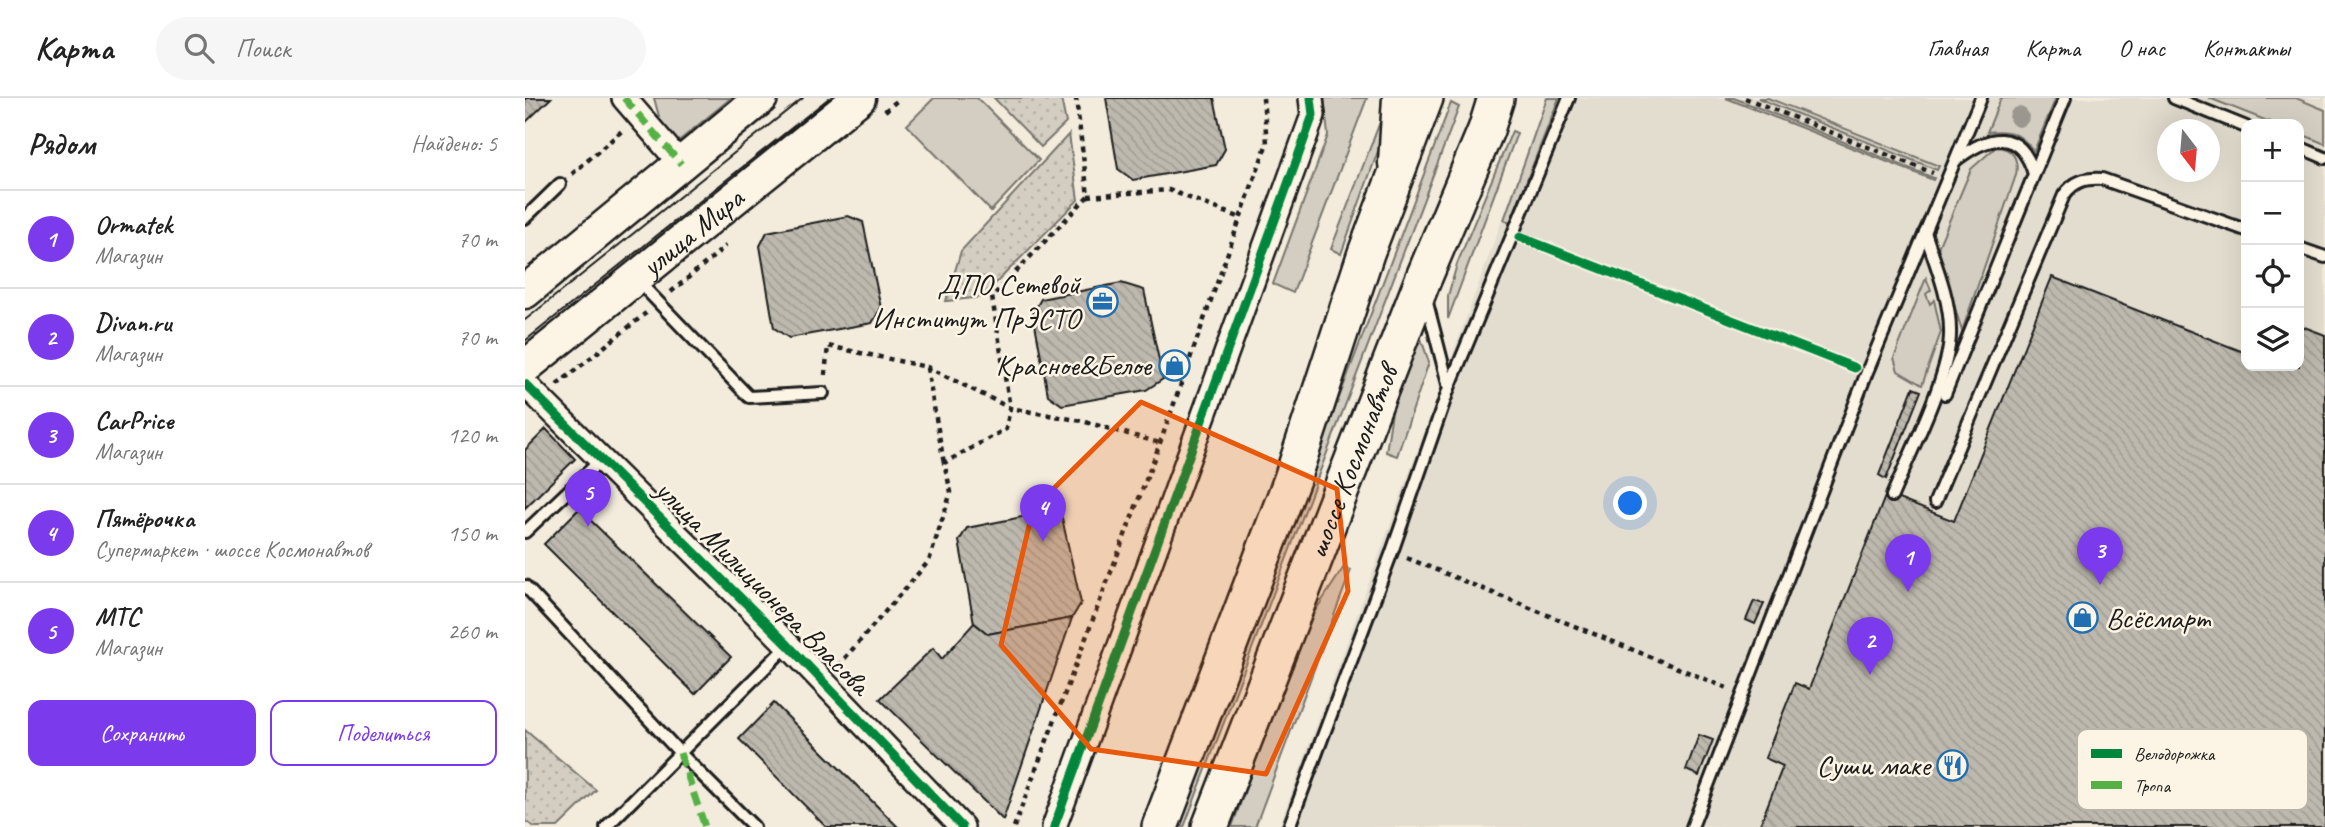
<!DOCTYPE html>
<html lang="ru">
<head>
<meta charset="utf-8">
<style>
	body { margin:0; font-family:Caveat,sans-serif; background:#f6f6f6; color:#222 }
	.controls { position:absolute; right:21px; top:21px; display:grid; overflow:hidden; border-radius:14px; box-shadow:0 7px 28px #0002 }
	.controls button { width:63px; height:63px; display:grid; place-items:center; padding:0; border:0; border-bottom:2px solid #e0e0e0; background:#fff; color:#222; font:35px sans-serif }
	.compass { position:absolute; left:1632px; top:21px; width:63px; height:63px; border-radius:50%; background:#fff; box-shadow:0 7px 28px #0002; rotate:164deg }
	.you { position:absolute; left:1106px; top:406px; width:24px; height:24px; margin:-18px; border:5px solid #fff; border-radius:50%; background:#1a73e8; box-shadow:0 0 0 10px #1a73e833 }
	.badge { display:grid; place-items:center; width:46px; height:46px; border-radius:50%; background:#7c3aed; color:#fff; font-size:23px; font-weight:700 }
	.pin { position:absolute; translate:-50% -58px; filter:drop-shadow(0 2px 4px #0008) }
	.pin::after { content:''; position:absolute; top:37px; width:24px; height:21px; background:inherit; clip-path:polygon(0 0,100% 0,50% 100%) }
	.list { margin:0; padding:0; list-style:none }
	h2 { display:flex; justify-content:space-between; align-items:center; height:91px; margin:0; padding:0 28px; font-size:30px }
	h2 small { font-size:23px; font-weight:400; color:#767676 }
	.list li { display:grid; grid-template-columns:46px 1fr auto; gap:21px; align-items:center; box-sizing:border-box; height:98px; padding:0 28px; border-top:2px solid #e0e0e0 }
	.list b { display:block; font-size:26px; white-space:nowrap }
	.list p { margin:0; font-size:23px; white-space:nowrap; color:#767676 }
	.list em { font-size:23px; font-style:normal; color:#767676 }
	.actions { display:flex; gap:14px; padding:21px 28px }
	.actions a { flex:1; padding:16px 0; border:2px solid #7c3aed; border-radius:14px; text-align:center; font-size:24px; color:#7c3aed }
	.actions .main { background:#7c3aed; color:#fff }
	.icon { flex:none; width:38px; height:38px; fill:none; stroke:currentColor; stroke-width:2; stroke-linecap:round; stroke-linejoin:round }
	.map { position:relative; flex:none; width:1800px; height:729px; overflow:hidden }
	header { display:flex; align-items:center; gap:42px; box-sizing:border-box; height:98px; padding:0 35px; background:#fff; border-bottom:2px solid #e0e0e0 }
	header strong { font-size:33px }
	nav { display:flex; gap:38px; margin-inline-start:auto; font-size:24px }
	.search { width:490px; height:63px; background:#f6f6f6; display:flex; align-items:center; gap:18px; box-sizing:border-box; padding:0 24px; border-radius:38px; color:#767676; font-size:26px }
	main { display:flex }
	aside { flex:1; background:#fff }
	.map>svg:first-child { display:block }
</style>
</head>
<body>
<header>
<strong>Карта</strong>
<div class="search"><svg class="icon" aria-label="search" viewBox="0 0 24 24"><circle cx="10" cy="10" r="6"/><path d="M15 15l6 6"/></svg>Поиск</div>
<nav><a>Главная</a><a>Карта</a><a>О нас</a><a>Контакты</a></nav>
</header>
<main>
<aside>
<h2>Рядом<small>Найдено: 5</small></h2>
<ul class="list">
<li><span class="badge">1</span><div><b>Ormatek</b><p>Магазин</p></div><em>70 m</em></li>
<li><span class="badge">2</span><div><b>Divan.ru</b><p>Магазин</p></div><em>70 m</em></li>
<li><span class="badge">3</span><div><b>CarPrice</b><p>Магазин</p></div><em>120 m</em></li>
<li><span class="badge">4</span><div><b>Пятёрочка</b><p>Супермаркет · шоссе Космонавтов</p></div><em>150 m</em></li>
<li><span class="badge">5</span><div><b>МТС</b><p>Магазин</p></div><em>260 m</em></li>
</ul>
<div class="actions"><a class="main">Сохранить</a><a>Поделиться</a></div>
</aside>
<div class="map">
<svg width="1800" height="729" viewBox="0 0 1800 729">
	<defs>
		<pattern id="park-dots" width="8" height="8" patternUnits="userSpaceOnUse" patternTransform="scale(1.75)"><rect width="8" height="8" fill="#d3cec1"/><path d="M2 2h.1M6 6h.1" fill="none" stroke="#b5b0a5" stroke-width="1.8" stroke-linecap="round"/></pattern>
		<pattern id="building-back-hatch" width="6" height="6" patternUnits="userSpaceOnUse" patternTransform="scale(1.75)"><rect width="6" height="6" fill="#beb9ae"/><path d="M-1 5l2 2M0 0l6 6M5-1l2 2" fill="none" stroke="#a39e95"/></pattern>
	</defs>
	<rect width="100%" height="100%" fill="#f3ecdd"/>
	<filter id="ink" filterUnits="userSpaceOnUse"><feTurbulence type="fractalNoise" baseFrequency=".0143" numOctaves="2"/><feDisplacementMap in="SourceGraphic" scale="14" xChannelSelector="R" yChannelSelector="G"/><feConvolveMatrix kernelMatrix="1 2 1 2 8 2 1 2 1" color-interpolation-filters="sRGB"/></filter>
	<g filter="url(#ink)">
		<path fill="#e3ddcf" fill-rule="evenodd" d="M 1022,0 L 1800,0 L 1800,729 L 754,729 ZM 1721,26 L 1774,26 L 1774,268 L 1721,268 ZM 1643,32 L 1685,32 L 1685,74 L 1643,74 Z"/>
		<g fill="#d3cec1" stroke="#78756e" stroke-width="2">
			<polygon points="129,0 206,0 150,46 135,22"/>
			<polygon points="409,0 452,0 514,62 466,113 382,27"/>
			<polygon points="799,0 842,0 768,195 748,186 803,37"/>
			<polygon points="1022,0 1034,0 985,125 979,122"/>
			<polygon points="1201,0 1209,0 1409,80 1408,82"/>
			<polygon points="1233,0 1243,0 1414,68 1412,72"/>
			<path d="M 1476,0 L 1531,0 L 1509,53 C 1495,35 1485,31 1462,34 Z"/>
			<polygon points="1684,0 1771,0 1800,12 1800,46 1774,35 1774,26 1750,26"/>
			<polygon points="926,5 934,9 659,729 651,729"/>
			<polygon points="860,11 862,28 816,156 806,151"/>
			<polygon points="987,33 992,35 923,221 923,198 932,166"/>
			<path d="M 1471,49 C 1488,50 1494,61 1491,77 L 1437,233 L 1413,154 L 1414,147 L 1446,71 Z"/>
			<polygon points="1401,180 1406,192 1401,196 1405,206 1409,202 1416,234 1397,287 1373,273 1369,260"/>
			<polygon points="893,232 904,264 872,358 861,354 873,274"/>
			<polygon points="819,469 826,472 730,729 707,729 777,533"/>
		</g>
		<g fill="url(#park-dots)" stroke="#78756e" stroke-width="2">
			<polygon points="469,0 536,0 541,25 516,49"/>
			<polygon points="544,36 553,102 457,199 421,203 436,153"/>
			<polygon points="0,632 71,692 33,729 10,729 0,723"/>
		</g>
		<g fill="url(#building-back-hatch)" stroke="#1c1c1c" stroke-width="2">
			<polygon points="0,0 26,0 0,25"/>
			<polygon points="581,0 689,0 700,51 691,67 608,82 593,71"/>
			<polygon points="323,118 338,124 356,210 347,225 264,240 249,230 235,148 242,134"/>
			<polygon points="1527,179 1721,255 1721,268 1774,268 1774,227 1800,237 1800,729 1234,729 1258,668 1240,660 1270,585 1284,591 1361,396 1429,423"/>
			<polygon points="596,185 619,192 638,281 621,292 537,307 523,297 508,215 516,201"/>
			<polygon points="1388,290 1396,293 1361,381 1354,377"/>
			<polygon points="21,331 50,361 0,410 0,352"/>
			<polygon points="54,411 206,559 170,596 19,446"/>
			<polygon points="522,414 537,420 556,505 547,520 463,536 449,525 434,443 442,430"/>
			<polygon points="1229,503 1239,506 1230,526 1221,522"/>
			<polygon points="547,520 478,722 355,601 408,550 417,561 449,525 463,536"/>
			<polygon points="249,605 373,729 301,729 214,641"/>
			<polygon points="1174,637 1188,642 1174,678 1161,672"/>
		</g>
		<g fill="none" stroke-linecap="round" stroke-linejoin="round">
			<defs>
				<g id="service">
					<polyline points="1649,0 1721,29"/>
					<polyline points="1774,49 1800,60"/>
					<path d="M 1431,62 C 1463,37 1495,29 1509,76"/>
					<polyline points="0,120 35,86"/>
					<polyline points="1774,150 1800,159"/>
					<polyline points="113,183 224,299 298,295"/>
					<polyline points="901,201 924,290"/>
					<polyline points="1420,296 1540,0"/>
					<path d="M 1367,398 C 1384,357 1427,274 1425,232 C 1425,200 1410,165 1400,134"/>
					<path d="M 1410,404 L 1539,97 C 1549,83 1560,80 1577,81 L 1721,132"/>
					<polyline points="0,434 77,361"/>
					<polyline points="0,488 155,655 229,729"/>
					<polyline points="81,729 263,547"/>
					<polyline points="764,729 867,454 924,290 1044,0"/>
					<polyline points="1167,729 1342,274 1456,0"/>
				</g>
				<g id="minor">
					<polyline points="99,0 156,66"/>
					<polyline points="0,286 263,547 437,729"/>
					<polyline points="529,729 788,17 786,0"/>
				</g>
				<g id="secondary">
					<polyline points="870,65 874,0"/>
					<polyline points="0,194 236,0"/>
					<path id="s1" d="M 0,269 L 334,0"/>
				</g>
				<g id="primary">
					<polyline points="635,729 767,381 841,155 900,0"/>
					<path id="s2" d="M 685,729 L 897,184 L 961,32 L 971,0"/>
				</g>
			</defs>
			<use href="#service" stroke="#1c1c1c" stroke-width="16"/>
			<use href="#minor" stroke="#1c1c1c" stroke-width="28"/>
			<use href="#secondary" stroke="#1c1c1c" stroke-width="37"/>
			<use href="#primary" stroke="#1c1c1c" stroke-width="40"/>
			<g stroke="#1c1c1c" stroke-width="4.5" stroke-dasharray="5 5" stroke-linecap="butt">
				<polyline points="1220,0 1408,75"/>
				<polyline points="360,13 375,0"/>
				<polyline points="47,76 98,32"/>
				<polyline points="563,98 644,92 716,120"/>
				<polyline points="146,194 201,148"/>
				<polyline points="402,270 419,365"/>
				<polyline points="300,277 303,248 402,269 485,310 557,323 635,345"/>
				<polyline points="32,287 121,215"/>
				<polyline points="882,460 1202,590"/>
				<polyline points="313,568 404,463 426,394 419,365 481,331 485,310 467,199 563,98 551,0"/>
				<polyline points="489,729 635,345 742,45 738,0"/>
			</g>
			<use href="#service" stroke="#fcf5e5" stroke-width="10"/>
			<use href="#minor" stroke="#fcf5e5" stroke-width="23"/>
			<use href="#secondary" stroke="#fcf5e5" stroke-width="32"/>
			<use href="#primary" stroke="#fcf5e5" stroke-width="35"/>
			<g stroke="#1c1c1c" stroke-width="2">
				<polyline points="0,222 278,0"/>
				<polyline points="0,243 304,0"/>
			</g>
			<g stroke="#55b145" stroke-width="7" stroke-dasharray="14 7" stroke-linecap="butt">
				<polyline points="99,0 156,66"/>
				<polyline points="155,655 180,729"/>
			</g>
			<defs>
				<g id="cycleway">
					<polyline points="995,139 1330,270"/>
					<polyline points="0,286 263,547 437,729"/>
					<polyline points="529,729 788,17 786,0"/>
				</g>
			</defs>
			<use href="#cycleway" stroke="#fcf5e5" stroke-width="13"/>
			<use href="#cycleway" stroke="#00873e" stroke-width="9"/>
		</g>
		<circle fill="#9b978e" cx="1494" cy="19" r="10"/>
	</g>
	<path fill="#e8590c" fill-opacity="0.2" stroke="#e8590c" stroke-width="5" stroke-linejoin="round" d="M 616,304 L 812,391 L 823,493 L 741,676 L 566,651 L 476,547 L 508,411 Z"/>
	<defs>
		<symbol id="office-ring" viewBox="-11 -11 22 22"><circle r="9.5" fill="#fcf5e5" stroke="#1f6fb2" stroke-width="1.5"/><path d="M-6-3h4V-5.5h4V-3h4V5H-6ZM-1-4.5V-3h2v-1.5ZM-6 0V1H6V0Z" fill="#1f6fb2"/></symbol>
		<symbol id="shop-ring" viewBox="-11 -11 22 22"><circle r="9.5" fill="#fcf5e5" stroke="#1f6fb2" stroke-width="1.5"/><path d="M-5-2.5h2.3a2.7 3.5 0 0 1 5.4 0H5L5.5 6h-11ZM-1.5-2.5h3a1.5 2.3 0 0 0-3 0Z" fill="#1f6fb2"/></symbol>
		<symbol id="restaurant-ring" viewBox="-11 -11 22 22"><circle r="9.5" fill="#fcf5e5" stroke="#1f6fb2" stroke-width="1.5"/><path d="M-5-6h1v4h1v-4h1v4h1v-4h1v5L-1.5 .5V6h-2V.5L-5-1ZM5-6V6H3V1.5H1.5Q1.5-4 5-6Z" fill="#1f6fb2"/></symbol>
	</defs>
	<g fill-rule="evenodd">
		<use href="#office-ring" x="560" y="186" width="35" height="35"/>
		<use href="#shop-ring" x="632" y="250" width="35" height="35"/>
		<use href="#shop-ring" x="1540" y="502" width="35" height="35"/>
		<use href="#restaurant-ring" x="1410" y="650" width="35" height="35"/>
	</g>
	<g text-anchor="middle" stroke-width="5" stroke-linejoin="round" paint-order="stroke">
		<g font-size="30" fill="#1c1c1c" stroke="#fcf5e5">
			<text dy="10" stroke="none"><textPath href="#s1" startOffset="215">улица Мира</textPath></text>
			<text dy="10" stroke="none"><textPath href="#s2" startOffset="392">шоссе Космонавтов</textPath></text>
			<text transform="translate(238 489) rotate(45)" y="10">улица Милиционера Власова</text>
		</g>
		<g font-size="30" fill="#1c1c1c" stroke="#fcf5e5" text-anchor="end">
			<text x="555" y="196">ДПО Сетевой<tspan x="555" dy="34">Институт ПрЭСТО</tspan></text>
			<text x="626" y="277">Красное&amp;Белое</text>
			<text x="1581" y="530" text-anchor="start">Всёсмарт</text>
			<text x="1405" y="677">Суши маке</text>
		</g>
	</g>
	<rect x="1552" y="631" width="231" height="81" rx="10" fill="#fcf5e5" stroke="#b9b4a9" stroke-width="2"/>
	<rect x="1566" y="651" width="31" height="9" fill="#00873e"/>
	<rect x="1566" y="683" width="31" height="8" fill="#55b145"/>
	<g font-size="19" fill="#1c1c1c">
		<text x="1609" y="662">Велодорожка</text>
		<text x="1609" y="694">Тропа</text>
	</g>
</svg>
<div class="controls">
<button>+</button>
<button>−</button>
<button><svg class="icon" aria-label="locate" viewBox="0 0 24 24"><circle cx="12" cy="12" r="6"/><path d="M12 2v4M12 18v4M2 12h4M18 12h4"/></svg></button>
<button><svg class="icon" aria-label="layers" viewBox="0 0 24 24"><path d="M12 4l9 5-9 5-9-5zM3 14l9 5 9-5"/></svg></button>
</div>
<svg class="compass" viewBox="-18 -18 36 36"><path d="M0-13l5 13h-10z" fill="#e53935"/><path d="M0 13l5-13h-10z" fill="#767676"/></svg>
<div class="you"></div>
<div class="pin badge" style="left:1383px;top:494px">1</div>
<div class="pin badge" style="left:1345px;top:577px">2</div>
<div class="pin badge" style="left:1575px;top:487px">3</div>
<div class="pin badge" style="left:518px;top:444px">4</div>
<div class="pin badge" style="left:63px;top:429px">5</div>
</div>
</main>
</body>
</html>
